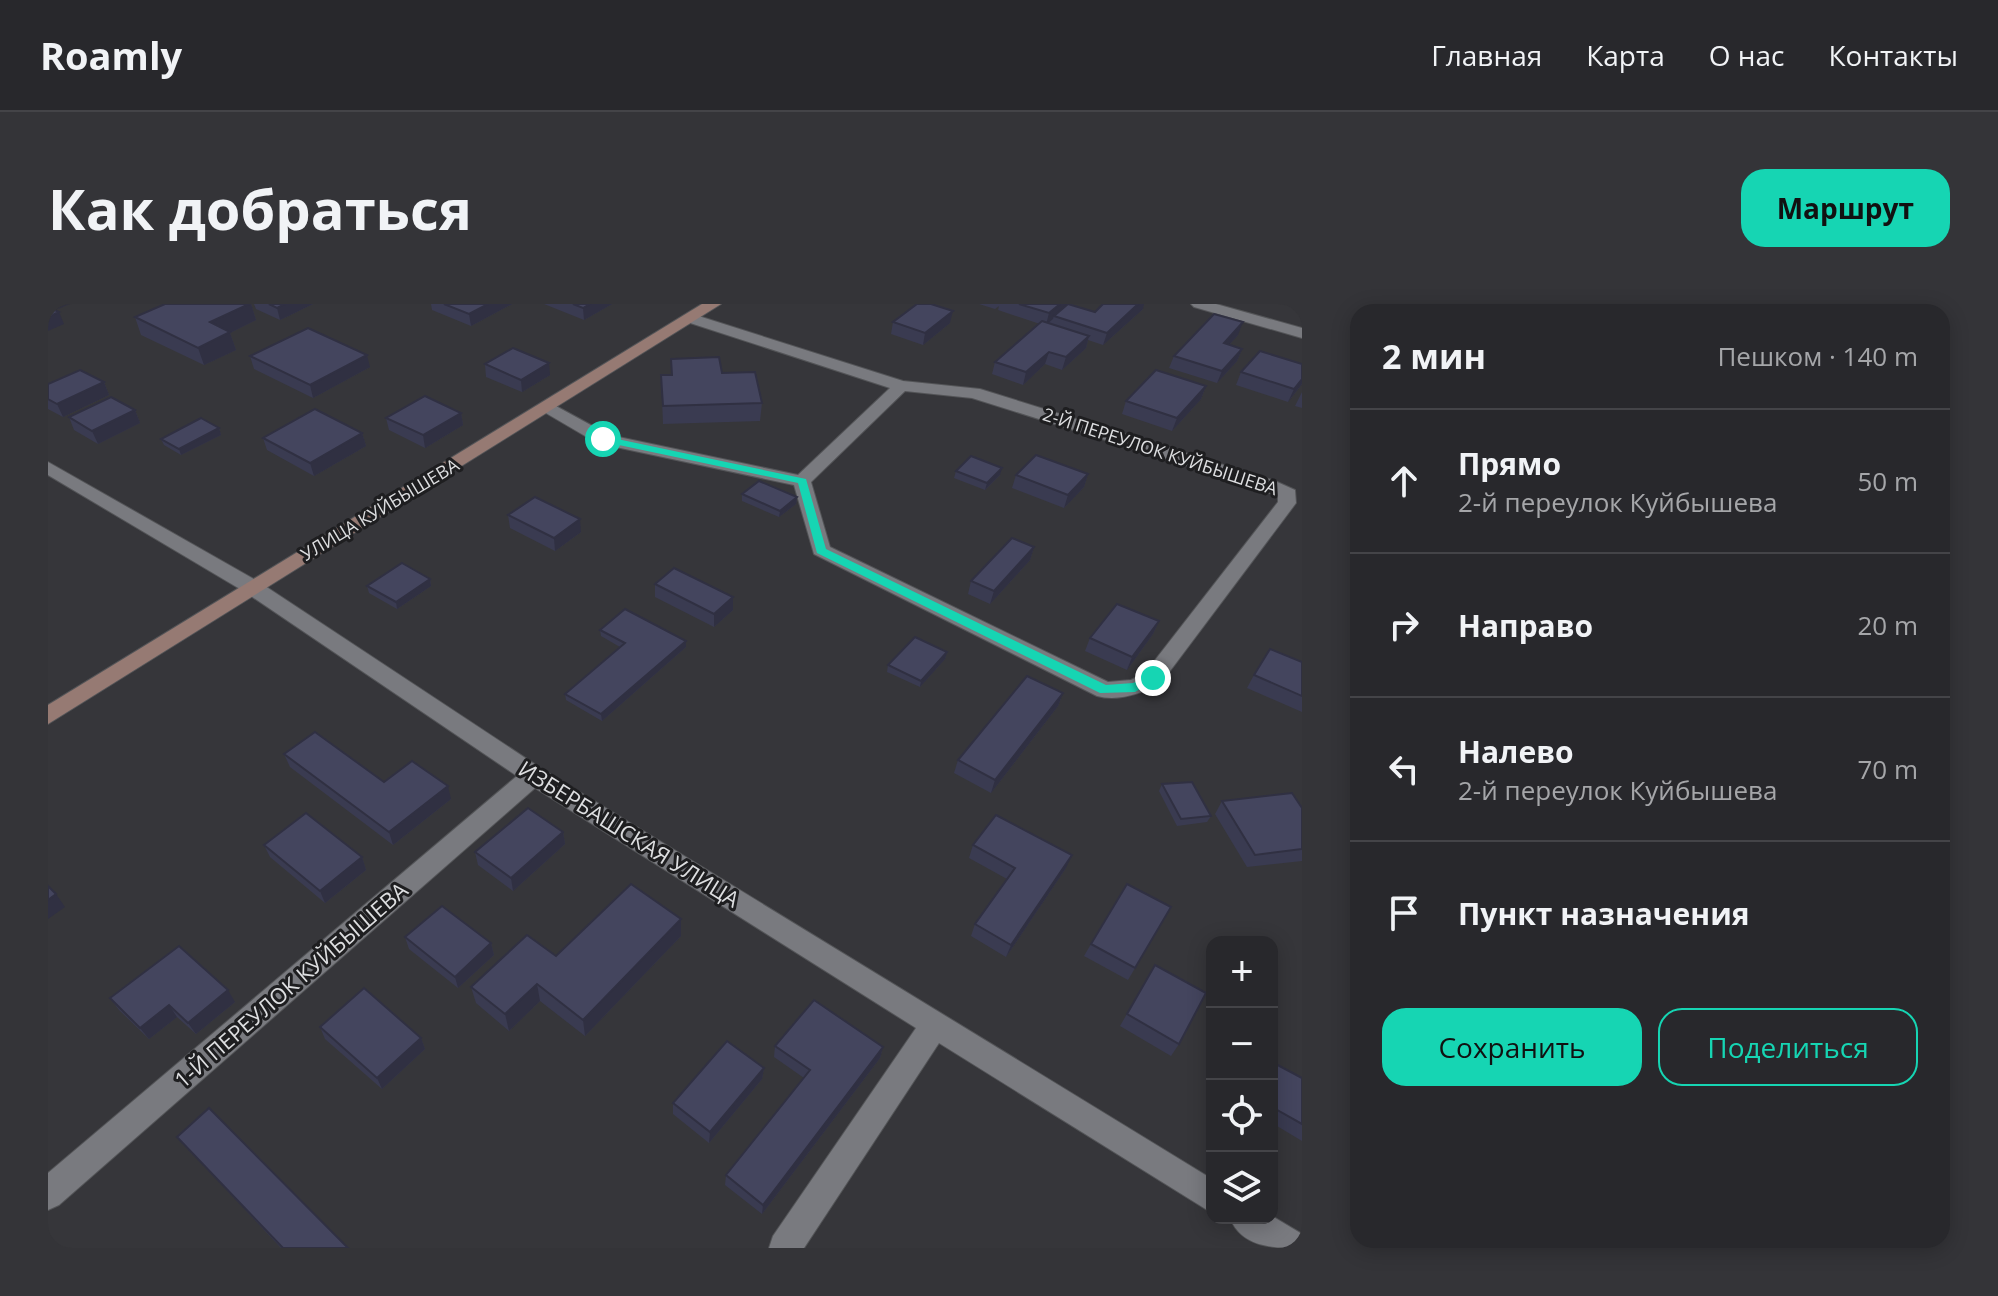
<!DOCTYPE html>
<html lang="ru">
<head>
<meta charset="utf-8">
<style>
	body { margin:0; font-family:"Open Sans",sans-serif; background:#343438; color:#f1f3f6 }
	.controls { position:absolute; right:24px; bottom:24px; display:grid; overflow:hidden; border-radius:16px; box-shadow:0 4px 20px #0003 }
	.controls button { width:72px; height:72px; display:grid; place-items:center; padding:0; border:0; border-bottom:2px solid #444448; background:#28282c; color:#f1f3f6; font:40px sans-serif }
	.stop { position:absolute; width:24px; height:24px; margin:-18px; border:6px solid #16d5b3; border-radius:50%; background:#fff }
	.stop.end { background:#16d5b3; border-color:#fff; box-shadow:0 2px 8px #0008 }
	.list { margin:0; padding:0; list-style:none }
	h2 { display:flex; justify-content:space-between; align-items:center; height:104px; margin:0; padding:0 32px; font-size:34px }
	h2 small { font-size:26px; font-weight:400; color:#a5a6a9 }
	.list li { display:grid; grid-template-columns:52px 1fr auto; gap:24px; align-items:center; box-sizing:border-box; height:144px; padding:0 32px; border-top:2px solid #444448 }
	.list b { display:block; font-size:30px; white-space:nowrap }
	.list p { margin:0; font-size:26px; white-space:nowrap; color:#a5a6a9 }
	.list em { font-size:26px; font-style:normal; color:#a5a6a9 }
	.actions { display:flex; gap:16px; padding:24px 32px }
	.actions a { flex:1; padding:18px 0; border:2px solid #16d5b3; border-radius:24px; text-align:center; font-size:28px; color:#16d5b3 }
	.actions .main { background:#16d5b3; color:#111 }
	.icon { flex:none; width:44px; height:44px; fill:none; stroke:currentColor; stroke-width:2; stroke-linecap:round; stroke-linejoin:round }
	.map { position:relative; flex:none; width:1254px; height:944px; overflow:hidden; border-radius:24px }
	header { display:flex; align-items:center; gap:48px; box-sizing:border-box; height:112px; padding:0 40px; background:#28282c; border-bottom:2px solid #444448 }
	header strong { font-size:38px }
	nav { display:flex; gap:44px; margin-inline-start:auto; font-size:28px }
	.intro { display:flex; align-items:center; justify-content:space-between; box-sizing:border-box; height:192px; padding:0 48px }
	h1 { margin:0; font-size:56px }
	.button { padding:20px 36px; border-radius:24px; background:#16d5b3; color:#111; font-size:28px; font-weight:700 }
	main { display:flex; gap:48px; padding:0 48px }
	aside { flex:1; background:#28282c; border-radius:24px; box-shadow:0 4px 20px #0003 }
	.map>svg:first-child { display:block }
</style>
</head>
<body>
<header>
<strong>Roamly</strong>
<nav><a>Главная</a><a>Карта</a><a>О нас</a><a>Контакты</a></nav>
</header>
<div class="intro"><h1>Как добраться</h1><a class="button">Маршрут</a></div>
<main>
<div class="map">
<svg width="1254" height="944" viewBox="0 0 1254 944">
	<rect width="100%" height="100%" fill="#36363a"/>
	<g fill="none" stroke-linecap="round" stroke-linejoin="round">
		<defs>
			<g id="street">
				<polygon points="1143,0 1168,0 1254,24 1254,34 1146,3"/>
				<path d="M 641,9 L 855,77 L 932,85 L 1227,177 L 1247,186 L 1248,199 L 1113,379 C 1094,389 1071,398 1049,392 L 766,250 L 746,181 L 549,139 L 491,105 L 500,100 L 506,101 L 561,131 L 750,171 L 842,84 L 636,17 L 633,14 ZM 857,87 L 924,94 L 1213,185 L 1230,193 L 1230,198 L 1097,369 L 1083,376 L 1060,378 L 782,243 L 763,178 Z"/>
				<polygon points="0,158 211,278 494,465 1164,875 1164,909 891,739 756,944 721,944 725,932 868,724 487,484 11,901 0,906 0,869 469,472 197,288 0,171"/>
				<path d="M 1224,912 L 1254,930 L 1254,944 C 1226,944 1194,944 1182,914 L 1224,914 Z"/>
			</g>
			<polygon id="secondary" points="654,0 673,0 0,420 0,401"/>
		</defs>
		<use href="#street" stroke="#535457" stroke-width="2"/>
		<use href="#secondary" stroke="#535457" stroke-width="2"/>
		<use href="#street" fill="#797a7f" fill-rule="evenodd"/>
		<use href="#secondary" fill="#967a73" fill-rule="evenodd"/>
	</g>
	<g fill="#3a3b51">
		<polygon points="117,0 203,0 208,16 182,29 188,46 156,61 93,31 87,13"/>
		<polygon points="206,0 265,0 232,16 208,5"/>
		<polygon points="383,0 464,0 423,22 384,6"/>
		<polygon points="496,0 564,0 536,16"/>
		<polygon points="931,0 1023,0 1047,8 1095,5 1055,41 1040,36 1038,44 1014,66 997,60 975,81 944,70 947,58 992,20 950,6 951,2 947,5"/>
		<polygon points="845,18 902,19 875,41 843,30"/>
		<polygon points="1190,31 1181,41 1194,45 1189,57 1169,79 1121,64 1126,52"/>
		<polygon points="202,52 322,63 265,94 206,65"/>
		<polygon points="623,55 674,69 714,99 712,117 615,120 613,71 623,71"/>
		<polygon points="437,60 502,71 474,88 438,73"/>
		<polygon points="1193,68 1254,80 1240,98 1188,81"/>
		<polygon points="56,78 61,91 15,113 0,105 0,80"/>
		<polygon points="1158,82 1153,95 1124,127 1074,110 1078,97"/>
		<polygon points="1254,88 1254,104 1247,102"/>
		<polygon points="87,106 92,119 50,140 26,126 21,113"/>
		<polygon points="413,109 415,121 377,144 341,126 338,114"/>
		<polygon points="171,124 173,131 133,151 116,141 113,135"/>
		<polygon points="314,129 318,142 266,172 219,146 215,134"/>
		<polygon points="908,167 952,171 937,186 906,174"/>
		<polygon points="1040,170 1036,183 1016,204 964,184 968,171"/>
		<polygon points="694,190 749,193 748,200 731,213 694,197"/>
		<polygon points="460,211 533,228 507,247 462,224"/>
		<polygon points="986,243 982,256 942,300 920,290 923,277"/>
		<polygon points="382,275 383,282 349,305 321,289 319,282"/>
		<polygon points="607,280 685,293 685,306 666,323 607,293"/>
		<polygon points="1111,317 1105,330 1079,366 1037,347 1042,334"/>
		<polygon points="552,326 638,337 638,343 554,417 518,396 517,390 572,343 553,332"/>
		<polygon points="899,348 897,355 872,383 839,368 840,361"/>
		<polygon points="1254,358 1254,408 1199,384 1206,371"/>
		<polygon points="1015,389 1010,402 943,489 906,469 910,456"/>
		<polygon points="236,450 336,478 403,495 345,541 242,463"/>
		<polygon points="1114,480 1163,512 1159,518 1129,522 1111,487"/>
		<polygon points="1174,497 1254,504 1254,557 1199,563 1167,510"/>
		<polygon points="515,528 517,540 465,587 430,561 427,548"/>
		<polygon points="216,541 314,553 318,566 277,599 222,553"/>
		<polygon points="925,541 1018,564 958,653 923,632 927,620 959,575 921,554"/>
		<polygon points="1123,603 1080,676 1036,652 1043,640"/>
		<polygon points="633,632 537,732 492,697 461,727 428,699 423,683 508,652"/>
		<polygon points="357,633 443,639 446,651 410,684 361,645"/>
		<polygon points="1100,673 1131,740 1123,752 1072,722"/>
		<polygon points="62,694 187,698 148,730 129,713 101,735 71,706"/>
		<polygon points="272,723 373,734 377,745 334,785 277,735"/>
		<polygon points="727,742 835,743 832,754 714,910 677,881 678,871 756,774 726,753"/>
		<polygon points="1224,758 1254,774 1254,837 1224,819"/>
		<polygon points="716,764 714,775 661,839 625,810 625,799"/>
		<polygon points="129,833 300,944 233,944"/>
	</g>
	<g fill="#303042">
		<polygon points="0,0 22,0 0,9"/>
		<polygon points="201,0 203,0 208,16 182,29 188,46 156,61 150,44 162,18"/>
		<polygon points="237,0 265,0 232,16 229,4"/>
		<polygon points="440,0 464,0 423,22 421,10"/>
		<polygon points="542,0 564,0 536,16 535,4"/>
		<polygon points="1012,0 1022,0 1006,12 1005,15 998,21 1001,9"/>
		<polygon points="1090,0 1096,0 1095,5 1055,41 1059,29"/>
		<polygon points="905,7 902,19 875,41 877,29"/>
		<polygon points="11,8 16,20 0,27 0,13"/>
		<polygon points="1195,18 1190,31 1171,52 1176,39"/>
		<polygon points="1041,32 1038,44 1014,66 1018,53"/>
		<polygon points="1194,45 1189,57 1169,79 1174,67"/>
		<polygon points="1001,48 997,60 975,81 978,68"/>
		<polygon points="319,51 322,63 265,94 262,81"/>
		<polygon points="501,59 502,71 474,88 473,76"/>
		<polygon points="1254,75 1254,80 1240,98 1246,85"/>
		<polygon points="56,78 61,91 15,113 9,100"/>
		<polygon points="1158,82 1153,95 1124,127 1129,114"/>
		<polygon points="87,106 92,119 50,140 44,127"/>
		<polygon points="413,109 415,121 377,144 375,131"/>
		<polygon points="171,124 173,131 133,151 131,145"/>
		<polygon points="314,129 318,142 266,172 262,159"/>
		<polygon points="954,164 952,171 937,186 939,179"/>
		<polygon points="1040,170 1036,183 1016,204 1020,191"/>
		<polygon points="749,193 748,200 731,213 732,207"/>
		<polygon points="532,215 533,228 507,247 506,234"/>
		<polygon points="986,243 982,256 942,300 946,287"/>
		<polygon points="382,275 383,282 349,305 348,298"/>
		<polygon points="685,293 685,306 666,323 666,310"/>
		<polygon points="1111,317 1105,330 1079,366 1084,353"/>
		<polygon points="638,337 638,343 554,417 553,410"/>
		<polygon points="899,348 897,355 872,383 873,377"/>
		<polygon points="1015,389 1010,402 943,489 947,476"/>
		<polygon points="400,482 403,495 345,541 341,528"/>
		<polygon points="515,528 517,540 465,587 463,574"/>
		<polygon points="1024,551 1018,564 958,653 963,641"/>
		<polygon points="314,553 318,566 277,599 272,587"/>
		<polygon points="8,590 17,603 0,615 0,596"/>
		<polygon points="633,615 633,632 537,732 535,716"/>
		<polygon points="443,639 446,651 410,684 407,673"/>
		<polygon points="489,680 492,697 461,727 457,710"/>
		<polygon points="180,686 187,698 148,730 140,719"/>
		<polygon points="121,701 129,713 101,735 92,724"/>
		<polygon points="373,734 377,745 334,785 329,774"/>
		<polygon points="835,743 832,754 714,910 715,901"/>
		<polygon points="716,764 714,775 661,839 662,828"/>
	</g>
	<g fill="#44455e" stroke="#303042" stroke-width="2">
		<polygon points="117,0 201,0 162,18 182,28 150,44 87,13"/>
		<polygon points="221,0 237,0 229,4"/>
		<polygon points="396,0 440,0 421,10"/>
		<polygon points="525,0 542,0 535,4"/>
		<polygon points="869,0 883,0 905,7 877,29 845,18"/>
		<polygon points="971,0 1012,0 1001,9"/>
		<polygon points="1020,0 1047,8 1055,0 1090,0 1059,29 1006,12"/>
		<polygon points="0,3 11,8 0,13"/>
		<polygon points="1166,10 1195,18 1176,39 1194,45 1174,67 1126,52"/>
		<polygon points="994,17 1041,32 1018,53 1001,48 978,68 947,58"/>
		<polygon points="260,24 319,51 262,81 202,52"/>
		<polygon points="465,44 501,59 473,76 437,60"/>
		<polygon points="1212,47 1254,60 1254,75 1246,85 1193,68"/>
		<polygon points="671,53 674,69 707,68 714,99 615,102 613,71 624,71 623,55"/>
		<polygon points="32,66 56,78 9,100 0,95 0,80"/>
		<polygon points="1108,66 1158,82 1129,114 1078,97"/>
		<polygon points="377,92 413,109 375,131 338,114"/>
		<polygon points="63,93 87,106 44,127 21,113"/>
		<polygon points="267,105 314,129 262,159 215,134"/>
		<polygon points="153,114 171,124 131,145 113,135"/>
		<polygon points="988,151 1040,170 1020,191 968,171"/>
		<polygon points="923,152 954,164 939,179 908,167"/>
		<polygon points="711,177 749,193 732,207 694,190"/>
		<polygon points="487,193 532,215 506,234 460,211"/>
		<polygon points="964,234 986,243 946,287 923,277"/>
		<polygon points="354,259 382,275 348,298 319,282"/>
		<polygon points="626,264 685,293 666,310 607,280"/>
		<polygon points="1069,300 1111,317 1084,353 1042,334"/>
		<polygon points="577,305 638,337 553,410 517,390 577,339 552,326"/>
		<polygon points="867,333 899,348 873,377 840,361"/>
		<polygon points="1222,345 1254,358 1254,392 1206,371"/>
		<polygon points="979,372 1015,389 947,476 910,456"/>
		<polygon points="267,428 336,478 364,457 400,482 341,528 236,450"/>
		<polygon points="1144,478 1163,512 1133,515 1114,480"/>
		<polygon points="1244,489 1254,504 1254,545 1207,551 1174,497"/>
		<polygon points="480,504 515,528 463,574 427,548"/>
		<polygon points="258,509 314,553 272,587 216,541"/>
		<polygon points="948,511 1024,551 963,641 927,620 967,564 925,541"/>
		<polygon points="583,580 633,615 535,716 489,680 457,710 423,683 479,631 508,652"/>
		<polygon points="1079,580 1123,603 1087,664 1043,640"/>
		<polygon points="0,582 8,590 0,596"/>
		<polygon points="394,602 443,639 407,673 357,633"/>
		<polygon points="131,642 180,686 140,719 121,701 92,724 62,694"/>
		<polygon points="1107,661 1158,689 1131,740 1079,710"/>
		<polygon points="316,684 373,734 329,774 272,723"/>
		<polygon points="766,696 835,743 715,901 678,871 762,766 727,742"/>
		<polygon points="679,737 716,764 662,828 625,799"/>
		<polygon points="1224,758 1254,774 1254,820 1224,803"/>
		<polygon points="161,804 300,944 235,944 129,833"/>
	</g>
	<polygon fill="#16d5b3" points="555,132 758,175 778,245 1058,381 1085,379 1105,370 1111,374 1087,388 1052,389 769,249 750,179 552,137"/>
	<g text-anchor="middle" stroke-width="6" stroke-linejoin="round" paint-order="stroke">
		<g font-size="18" fill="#dddee0" stroke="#1e1e20">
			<text transform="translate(1112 148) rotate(18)" y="6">2-Й ПЕРЕУЛОК КУЙБЫШЕВА</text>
			<text transform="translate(332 206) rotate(-31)" y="6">УЛИЦА КУЙБЫШЕВА</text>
		</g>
		<g font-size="22" fill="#dddee0" stroke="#1e1e20">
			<text transform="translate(581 530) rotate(32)" y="8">ИЗБЕРБАШСКАЯ УЛИЦА</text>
			<text transform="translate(243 681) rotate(-41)" y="8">1-Й ПЕРЕУЛОК КУЙБЫШЕВА</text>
		</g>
	</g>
</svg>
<div class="controls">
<button>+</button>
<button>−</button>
<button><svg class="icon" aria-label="locate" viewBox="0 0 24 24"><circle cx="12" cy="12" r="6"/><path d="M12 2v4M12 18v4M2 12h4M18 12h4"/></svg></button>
<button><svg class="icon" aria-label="layers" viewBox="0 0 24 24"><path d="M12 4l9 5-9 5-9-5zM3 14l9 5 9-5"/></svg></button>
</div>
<div class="stop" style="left:555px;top:135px"></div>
<div class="stop end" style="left:1105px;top:374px"></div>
</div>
<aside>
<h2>2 мин<small>Пешком · 140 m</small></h2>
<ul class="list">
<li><svg class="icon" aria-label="ahead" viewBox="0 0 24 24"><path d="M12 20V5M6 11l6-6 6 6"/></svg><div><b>Прямо</b><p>2-й переулок Куйбышева</p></div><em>50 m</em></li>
<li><svg class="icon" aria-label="right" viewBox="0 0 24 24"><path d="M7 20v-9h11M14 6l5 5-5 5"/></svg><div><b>Направо</b></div><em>20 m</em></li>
<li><svg class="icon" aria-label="left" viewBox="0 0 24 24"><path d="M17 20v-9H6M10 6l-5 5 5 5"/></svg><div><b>Налево</b><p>2-й переулок Куйбышева</p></div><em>70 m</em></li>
<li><svg class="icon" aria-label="arrive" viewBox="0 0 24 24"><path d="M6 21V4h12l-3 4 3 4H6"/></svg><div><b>Пункт назначения</b></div></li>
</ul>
<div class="actions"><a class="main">Сохранить</a><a>Поделиться</a></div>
</aside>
</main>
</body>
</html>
